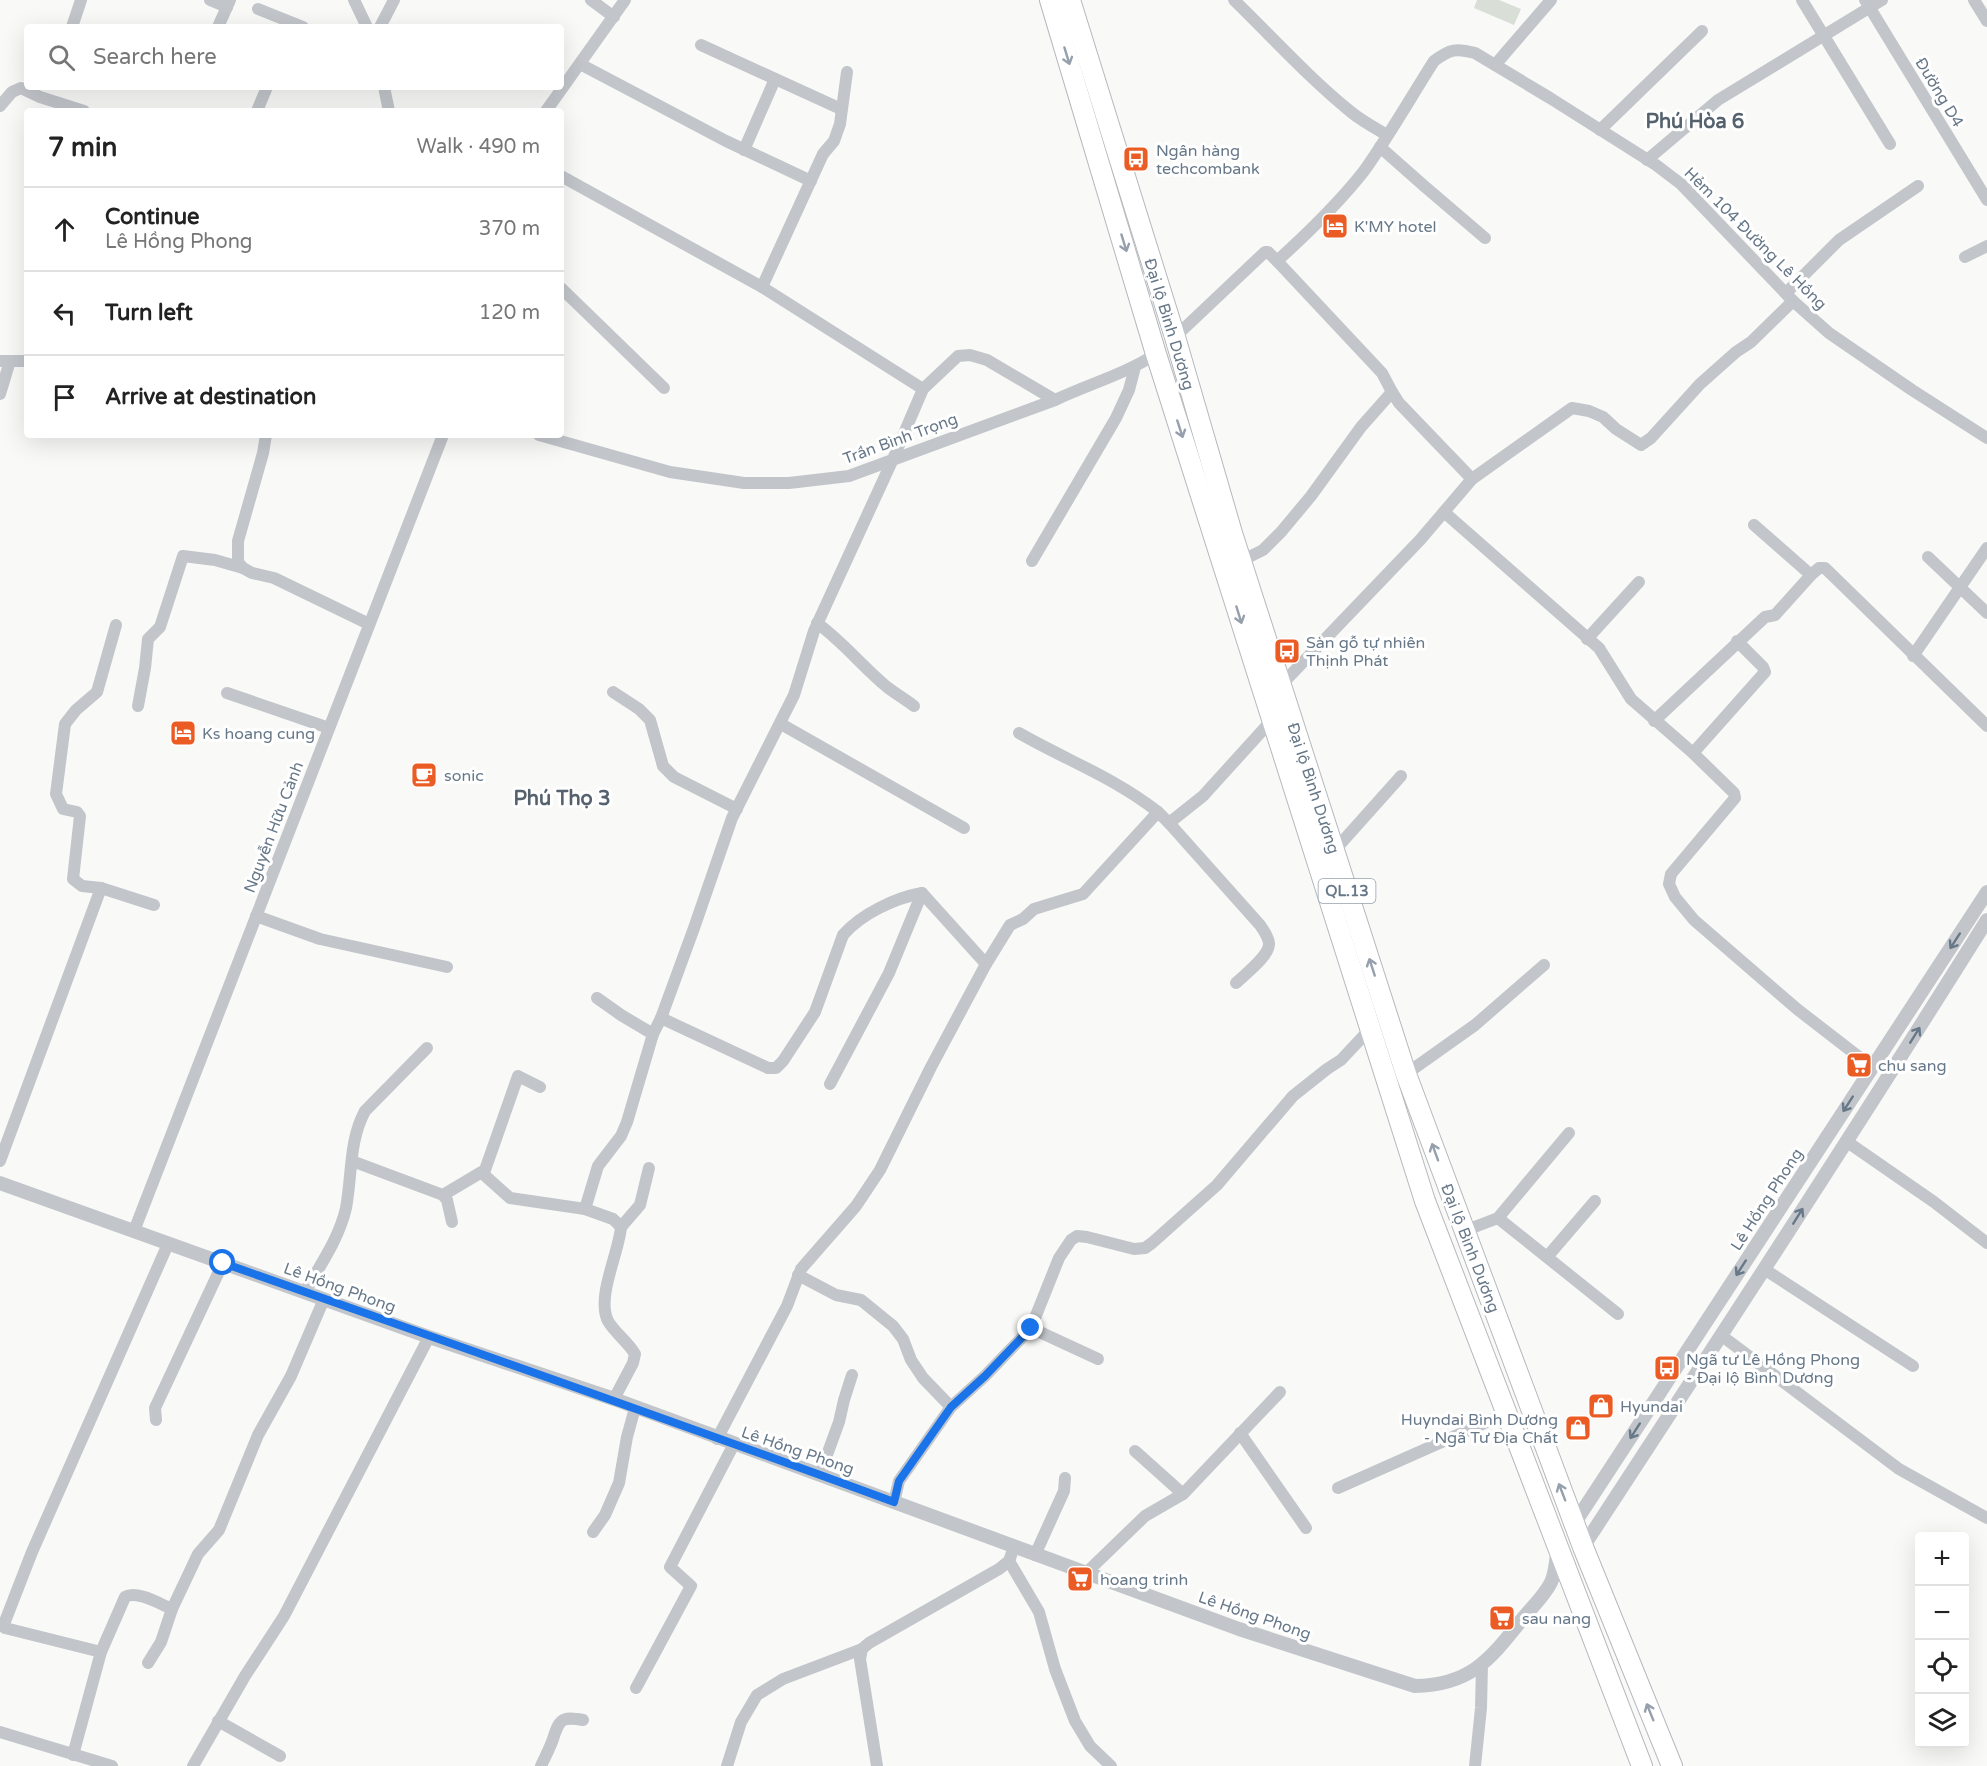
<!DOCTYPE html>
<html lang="en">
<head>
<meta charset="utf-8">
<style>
	body { margin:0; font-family:"Varela Round",sans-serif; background:#f6f6f6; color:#222 }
	.controls { position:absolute; right:18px; bottom:18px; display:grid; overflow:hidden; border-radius:6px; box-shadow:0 6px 24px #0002 }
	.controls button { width:54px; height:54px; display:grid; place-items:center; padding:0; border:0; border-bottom:2px solid #e0e0e0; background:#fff; color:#222; font:30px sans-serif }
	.stop { position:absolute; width:18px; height:18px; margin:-14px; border:4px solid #1a73e8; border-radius:50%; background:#fff }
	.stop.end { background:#1a73e8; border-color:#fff; box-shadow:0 2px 6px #0008 }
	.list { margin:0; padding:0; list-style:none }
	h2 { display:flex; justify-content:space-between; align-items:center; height:78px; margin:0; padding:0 24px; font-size:26px }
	h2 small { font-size:20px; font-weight:400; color:#767676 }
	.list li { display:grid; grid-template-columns:39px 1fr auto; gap:18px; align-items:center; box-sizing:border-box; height:84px; padding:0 24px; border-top:2px solid #e0e0e0 }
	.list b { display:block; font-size:22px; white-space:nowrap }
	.list p { margin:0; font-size:20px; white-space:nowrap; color:#767676 }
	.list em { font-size:20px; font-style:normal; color:#767676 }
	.icon { flex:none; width:33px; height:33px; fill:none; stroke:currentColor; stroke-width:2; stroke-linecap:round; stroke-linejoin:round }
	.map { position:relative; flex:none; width:1987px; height:1766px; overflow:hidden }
	.search { position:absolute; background:#fff; box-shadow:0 6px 24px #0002; left:24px; top:24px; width:540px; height:66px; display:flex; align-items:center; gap:15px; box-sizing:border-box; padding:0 21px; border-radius:6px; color:#767676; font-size:22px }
	.panel { position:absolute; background:#fff; box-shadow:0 6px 24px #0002; left:24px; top:108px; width:540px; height:330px; border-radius:6px }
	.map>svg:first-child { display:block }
</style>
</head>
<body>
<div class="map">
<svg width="1987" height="1766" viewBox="0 0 1987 1766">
	<rect width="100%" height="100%" fill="#f9f9f7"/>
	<polygon fill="#d9ded6" points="1477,0 1499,0 1521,9 1514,25 1474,8"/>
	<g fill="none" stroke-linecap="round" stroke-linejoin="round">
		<defs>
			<g id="trunk">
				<polyline points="1050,0 1156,354 1425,1201 1642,1766"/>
				<polyline points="1070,0 1175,337 1232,533 1406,1074 1583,1547 1672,1766"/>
			</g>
		</defs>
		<use href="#trunk" stroke="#b5b9bd" stroke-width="22"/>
		<g stroke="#c2c6cb" stroke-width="12">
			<polyline points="210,0 227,7"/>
			<polyline points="354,0 367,27"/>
			<polyline points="591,0 614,17"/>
			<path d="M 1234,0 C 1272,37 1310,79 1351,112 C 1362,121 1375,128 1387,135"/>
			<polyline points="1802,0 1890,144"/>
			<polyline points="1865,0 1987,200"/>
			<polyline points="1974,0 1987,21"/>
			<polyline points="258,9 303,27"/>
			<polyline points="72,27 81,0"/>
			<polyline points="218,27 230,0"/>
			<polyline points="380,27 394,0"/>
			<polyline points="701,45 841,109"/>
			<polyline points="580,64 726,141 811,181"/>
			<polyline points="1495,65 1551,0"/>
			<polyline points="384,87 389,111"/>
			<polyline points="0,106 12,92 21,88 40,97 84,111"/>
			<polyline points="257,111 267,87"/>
			<polyline points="546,111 625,0"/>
			<polyline points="1600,130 1702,31"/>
			<polyline points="1380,147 1423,185 1485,238"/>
			<polyline points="744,150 775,79"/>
			<polyline points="1647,160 1718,100 1882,0"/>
			<path d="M 561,176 L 762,287 L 923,389 L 893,459 L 814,631 L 794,695 L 732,818 L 694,928 L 661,1018 L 653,1034 L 627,1122 L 621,1136 L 598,1166 L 585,1209 L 613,1219 L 621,1227 C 619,1253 596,1297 608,1321 C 615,1333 628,1342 635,1354 L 633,1363 L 614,1399"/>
			<polyline points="1965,257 1987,246"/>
			<polyline points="1277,261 1382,373 1392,392"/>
			<polyline points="762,287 823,154 834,141 840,124 847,72"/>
			<polyline points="561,288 664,388"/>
			<polyline points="1786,293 1839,240 1918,186"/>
			<path d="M 1175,337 L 1265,252 L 1268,252 L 1277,261 C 1308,233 1338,204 1364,171 C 1389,136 1411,97 1434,61 C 1450,49 1456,48 1475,53 L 1550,98 L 1656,165 L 1681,184 L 1793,301 L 1829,333 L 1912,390 L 1987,438"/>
			<polyline points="0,361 27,361"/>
			<polyline points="923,389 958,356 970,355 987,360 1055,400"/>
			<polyline points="0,394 10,361"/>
			<polyline points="266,435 263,453 238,541 238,562 243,568 252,573 274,578 369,624"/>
			<path d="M 539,435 L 670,472 L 744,483 L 789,483 L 849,476 L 1055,400 C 1089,384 1125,374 1156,354"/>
			<polyline points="1444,512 1599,648 1631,699 1693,753"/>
			<polyline points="1928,557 1987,613"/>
			<polyline points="1032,561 1116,418 1129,390 1135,367"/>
			<polyline points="1241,561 1263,550 1281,532 1311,496 1361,427 1392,392 1399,403 1472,479"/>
			<polyline points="1811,575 1819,568 1825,568 1987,726"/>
			<path d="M 817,623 C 843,642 863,667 887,687 C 896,694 905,699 914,706"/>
			<polyline points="1587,639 1639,582"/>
			<polyline points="1737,641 1763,667 1765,672 1693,753 1734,793 1735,798 1671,874 1669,884 1675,897 1694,920 1797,1009 1872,1067"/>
			<polyline points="1913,656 1987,548"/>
			<polyline points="1281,685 1420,540 1472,479 1572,408 1589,411 1603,417 1616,429 1641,445 1651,438 1700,384 1736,352 1751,342 1793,301"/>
			<polyline points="613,692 639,709 650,720 663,766 674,777 737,809"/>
			<polyline points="227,693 329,728"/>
			<polyline points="138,706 145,668 148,639 160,627 183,556 215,560 243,568"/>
			<polyline points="1654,721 1765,617 1775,615 1811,575 1754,525"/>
			<polyline points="781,724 964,828"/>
			<path d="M 1019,733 C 1066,760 1115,778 1158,812"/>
			<path d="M 1169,823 L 1260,925 C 1264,931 1268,936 1269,943 C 1270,956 1245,974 1236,983"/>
			<polyline points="1334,851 1401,776"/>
			<polyline points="101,888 154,905"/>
			<polyline points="256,916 320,939 447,967"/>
			<polyline points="597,998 621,1015 653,1034"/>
			<path d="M 661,1018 L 768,1068 L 776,1068 L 783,1061 L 815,1012 L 843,935 C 861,914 895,898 922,893"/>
			<polyline points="1406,1074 1475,1025 1544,965"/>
			<polyline points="830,1084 889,973 922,893 986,964"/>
			<polyline points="1846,1141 1934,1202 1987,1243"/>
			<polyline points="0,1161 101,888 82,886 73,879 80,816 77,812 63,809 56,794 65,724 76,710 97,692 116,625"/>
			<polyline points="352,1161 443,1195 447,1200 452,1222"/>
			<polyline points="482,1173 510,1198 585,1209"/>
			<polyline points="443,1195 485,1170 518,1076 540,1087"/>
			<polyline points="1498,1218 1569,1133"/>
			<polyline points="621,1227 640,1205 649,1168"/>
			<polyline points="134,1231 443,435"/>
			<polyline points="1464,1231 1498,1218 1618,1314"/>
			<polyline points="1547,1257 1595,1201"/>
			<polyline points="1764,1269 1913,1366"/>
			<polyline points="798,1275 836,1295 861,1300 893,1326 903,1339 911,1360 923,1378 951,1407"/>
			<path d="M 305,1292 C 320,1265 339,1239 346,1208 C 352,1176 349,1140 365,1111 L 427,1048"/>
			<polyline points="1031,1328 1098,1359"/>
			<polyline points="1722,1336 1899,1469 1987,1518"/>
			<polyline points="156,1420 155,1408 223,1263"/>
			<polyline points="1240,1433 1306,1528"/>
			<polyline points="717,1439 787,1306 801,1269 856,1206 880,1170 931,1067 986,964 1010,925 1023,919 1034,909 1083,894 1158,812 1169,823 1203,796 1271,721"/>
			<polyline points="1135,1451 1183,1494"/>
			<polyline points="820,1474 839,1422 844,1400 852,1375"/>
			<polyline points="1338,1488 1507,1413"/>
			<polyline points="894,1502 899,1481 951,1407 985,1376 1031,1328 1059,1258 1071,1240 1077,1236 1087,1237 1134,1249 1145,1248 1152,1243 1217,1185 1293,1096 1327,1069 1341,1060 1370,1029"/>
			<polyline points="593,1532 605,1515 619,1483 627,1437 635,1408"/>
			<polyline points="1035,1555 1064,1491 1065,1478"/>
			<polyline points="1009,1561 1039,1612 1055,1669 1075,1721 1090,1746 1111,1766"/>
			<polyline points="1086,1573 1145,1516 1183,1494 1280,1392"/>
			<path d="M 101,1652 L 125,1597 C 137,1590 160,1604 172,1609"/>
			<polyline points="148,1663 161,1642 172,1609 198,1554 219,1530 258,1435 291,1376 324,1299"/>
			<polyline points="636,1688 691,1586 670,1567 734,1444"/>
			<polyline points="218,1721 280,1756"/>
			<polyline points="0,1732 112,1766"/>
			<polyline points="73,1755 101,1652 5,1628 4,1624 32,1552 168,1244"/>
			<polyline points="193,1766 245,1676 284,1616 429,1337"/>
			<path d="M 541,1766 C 545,1757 550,1748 553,1739 C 559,1720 561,1716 583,1720"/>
			<polyline points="727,1766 741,1722 757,1695 783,1679 862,1649"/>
			<polyline points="877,1766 860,1659 862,1649 869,1643 999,1569 1009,1561 1014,1547"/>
			<polyline points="1475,1766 1481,1708 1482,1665"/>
		</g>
		<g stroke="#c2c6cb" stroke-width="14">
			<path d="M 0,1183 L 429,1337 L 614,1399 L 1239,1629 L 1415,1686 C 1472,1685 1491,1658 1524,1617 C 1533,1606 1547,1593 1552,1580 C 1556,1570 1556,1558 1558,1548"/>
			<polyline points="1574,1524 1987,892"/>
			<path d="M 1583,1547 C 1719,1339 1855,1131 1987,920"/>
		</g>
		<use href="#trunk" stroke="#fff" stroke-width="20"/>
	</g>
	<defs><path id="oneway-shaft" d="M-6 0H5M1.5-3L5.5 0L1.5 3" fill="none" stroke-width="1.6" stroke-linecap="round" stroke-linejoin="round" transform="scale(1.5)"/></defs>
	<g stroke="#95a0ac">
		<use href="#oneway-shaft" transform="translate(1067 56) rotate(73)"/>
		<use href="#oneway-shaft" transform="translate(1124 243) rotate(73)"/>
		<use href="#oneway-shaft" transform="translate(1180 429) rotate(72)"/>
		<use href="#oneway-shaft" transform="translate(1239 615) rotate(73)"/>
		<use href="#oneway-shaft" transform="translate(1372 967) rotate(-108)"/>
		<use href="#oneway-shaft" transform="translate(1435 1152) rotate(-110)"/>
		<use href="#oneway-shaft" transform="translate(1562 1492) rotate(-111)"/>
		<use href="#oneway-shaft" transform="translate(1650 1712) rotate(-112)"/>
	</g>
	<g stroke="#677889">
		<use href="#oneway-shaft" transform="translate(1955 941) rotate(123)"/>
		<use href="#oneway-shaft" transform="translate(1915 1035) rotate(-58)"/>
		<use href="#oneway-shaft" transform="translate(1848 1104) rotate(123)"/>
		<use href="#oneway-shaft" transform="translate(1798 1216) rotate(-58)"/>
		<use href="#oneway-shaft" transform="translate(1741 1268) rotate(123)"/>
		<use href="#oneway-shaft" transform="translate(1635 1431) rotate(123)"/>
	</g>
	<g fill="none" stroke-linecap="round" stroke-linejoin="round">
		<path stroke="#1a73e8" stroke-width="8" d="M 223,1263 C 447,1342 671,1420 894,1502 L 899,1481 L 951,1407 L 985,1376 L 1031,1328"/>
	</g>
	<defs>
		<symbol id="bus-square" viewBox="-11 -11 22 22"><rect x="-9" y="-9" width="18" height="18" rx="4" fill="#eb5c25" stroke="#fff"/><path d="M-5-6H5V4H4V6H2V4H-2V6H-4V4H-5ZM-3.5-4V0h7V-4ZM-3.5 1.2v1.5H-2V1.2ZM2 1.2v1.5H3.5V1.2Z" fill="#fff"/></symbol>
		<symbol id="hotel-square" viewBox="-11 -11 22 22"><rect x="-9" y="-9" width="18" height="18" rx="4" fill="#eb5c25" stroke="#fff"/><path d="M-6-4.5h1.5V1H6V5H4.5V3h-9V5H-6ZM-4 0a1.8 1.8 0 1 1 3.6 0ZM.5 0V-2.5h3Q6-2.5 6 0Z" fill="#fff"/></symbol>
		<symbol id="cafe-square" viewBox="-11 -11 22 22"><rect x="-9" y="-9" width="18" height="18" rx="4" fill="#eb5c25" stroke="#fff"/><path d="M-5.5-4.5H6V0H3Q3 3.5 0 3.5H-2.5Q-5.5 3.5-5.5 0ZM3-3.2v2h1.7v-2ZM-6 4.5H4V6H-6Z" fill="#fff"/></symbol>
		<symbol id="supermarket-square" viewBox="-11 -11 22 22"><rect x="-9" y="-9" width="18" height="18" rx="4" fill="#eb5c25" stroke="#fff"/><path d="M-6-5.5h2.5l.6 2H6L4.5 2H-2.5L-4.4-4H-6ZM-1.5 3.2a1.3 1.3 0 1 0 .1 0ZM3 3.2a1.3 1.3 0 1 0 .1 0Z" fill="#fff"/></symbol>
		<symbol id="shop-square" viewBox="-11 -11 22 22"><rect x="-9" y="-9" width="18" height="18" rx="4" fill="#eb5c25" stroke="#fff"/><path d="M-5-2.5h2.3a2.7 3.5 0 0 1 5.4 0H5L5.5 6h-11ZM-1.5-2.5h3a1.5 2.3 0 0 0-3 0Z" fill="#fff"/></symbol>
	</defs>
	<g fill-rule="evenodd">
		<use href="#bus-square" x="1121" y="144" width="30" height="30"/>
		<use href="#hotel-square" x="1320" y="211" width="30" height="30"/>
		<use href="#bus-square" x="1272" y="636" width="30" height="30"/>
		<use href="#hotel-square" x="168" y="718" width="30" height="30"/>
		<use href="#cafe-square" x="409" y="760" width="30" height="30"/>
		<use href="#supermarket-square" x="1844" y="1050" width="30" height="30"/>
		<use href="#bus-square" x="1652" y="1353" width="30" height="30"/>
		<use href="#shop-square" x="1586" y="1391" width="30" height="30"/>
		<use href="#shop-square" x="1563" y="1413" width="30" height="30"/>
		<use href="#supermarket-square" x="1065" y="1564" width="30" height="30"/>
		<use href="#supermarket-square" x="1487" y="1603" width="30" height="30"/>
	</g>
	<g text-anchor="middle" stroke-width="6" stroke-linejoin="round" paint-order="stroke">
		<rect fill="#fff" stroke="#95a0ac" stroke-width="1.5" x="1318.5" y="879" width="57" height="24" rx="4.5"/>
		<g font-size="15" font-weight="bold" fill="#677889">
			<text x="1347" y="896">QL.13</text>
		</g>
		<g font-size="16" fill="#677889" stroke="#fff">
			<text transform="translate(1940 92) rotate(59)" y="6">Đường D4</text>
			<text transform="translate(1756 238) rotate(45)" y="6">Hẻm 104 Đường Lê Hồng</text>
			<text transform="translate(1170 324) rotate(73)" y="6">Đại lộ Bình Dương</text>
			<text transform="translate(900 438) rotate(-20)" y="6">Trần Bình Trọng</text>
			<text transform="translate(1314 788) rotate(72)" y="6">Đại lộ Bình Dương</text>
			<text transform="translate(273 827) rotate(-69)" y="6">Nguyễn Hữu Cảnh</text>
			<text transform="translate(1766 1199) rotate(-57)" y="6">Lê Hồng Phong</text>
			<text transform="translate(1471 1248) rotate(69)" y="6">Đại lộ Bình Dương</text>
			<text transform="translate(340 1287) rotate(20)" y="6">Lê Hồng Phong</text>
			<text transform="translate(798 1450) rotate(19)" y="6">Lê Hồng Phong</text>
			<text transform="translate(1255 1615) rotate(19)" y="6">Lê Hồng Phong</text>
		</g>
		<g font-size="16" fill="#677889" stroke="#fff" text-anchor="start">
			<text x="1156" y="156">Ngân hàng<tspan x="1156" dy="18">techcombank</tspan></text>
			<text x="1354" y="232">K'MY hotel</text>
			<text x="1306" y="648">Sàn gỗ tự nhiên<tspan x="1306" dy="18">Thịnh Phát</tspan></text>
			<text x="202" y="739">Ks hoang cung</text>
			<text x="444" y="781">sonic</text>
			<text x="1878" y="1071">chu sang</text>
			<text x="1686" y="1365">Ngã tư Lê Hồng Phong<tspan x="1686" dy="18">- Đại lộ Bình Dương</tspan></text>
			<text x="1620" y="1412">Hyundai</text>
			<text x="1558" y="1425" text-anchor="end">Huyndai Bình Dương<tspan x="1558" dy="18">- Ngã Tư Địa Chất</tspan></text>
			<text x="1100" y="1585">hoang trinh</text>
			<text x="1522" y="1624">sau nang</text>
		</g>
		<g font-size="20" font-weight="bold" fill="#55626e" stroke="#fff">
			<text x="1695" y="128">Phú Hòa 6</text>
			<text x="562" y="805">Phú Thọ 3</text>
		</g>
	</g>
</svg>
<div class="controls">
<button>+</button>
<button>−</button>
<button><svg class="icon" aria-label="locate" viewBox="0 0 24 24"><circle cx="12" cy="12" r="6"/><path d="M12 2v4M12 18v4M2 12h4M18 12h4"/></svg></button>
<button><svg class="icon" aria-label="layers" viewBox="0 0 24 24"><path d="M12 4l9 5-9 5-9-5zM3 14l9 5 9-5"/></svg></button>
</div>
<div class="stop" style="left:223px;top:1263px"></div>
<div class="stop end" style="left:1031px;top:1328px"></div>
<div class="search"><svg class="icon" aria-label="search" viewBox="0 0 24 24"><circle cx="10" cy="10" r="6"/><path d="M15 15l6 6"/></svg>Search here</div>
<section class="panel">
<h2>7 min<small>Walk · 490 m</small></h2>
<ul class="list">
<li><svg class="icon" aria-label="ahead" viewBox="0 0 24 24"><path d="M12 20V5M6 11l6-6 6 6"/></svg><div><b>Continue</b><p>Lê Hồng Phong</p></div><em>370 m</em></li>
<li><svg class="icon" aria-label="left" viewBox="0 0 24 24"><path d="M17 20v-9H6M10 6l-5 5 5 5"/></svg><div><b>Turn left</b></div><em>120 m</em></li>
<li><svg class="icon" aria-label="arrive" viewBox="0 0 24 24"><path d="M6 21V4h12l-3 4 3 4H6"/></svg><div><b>Arrive at destination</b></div></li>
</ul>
</section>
</div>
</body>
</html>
